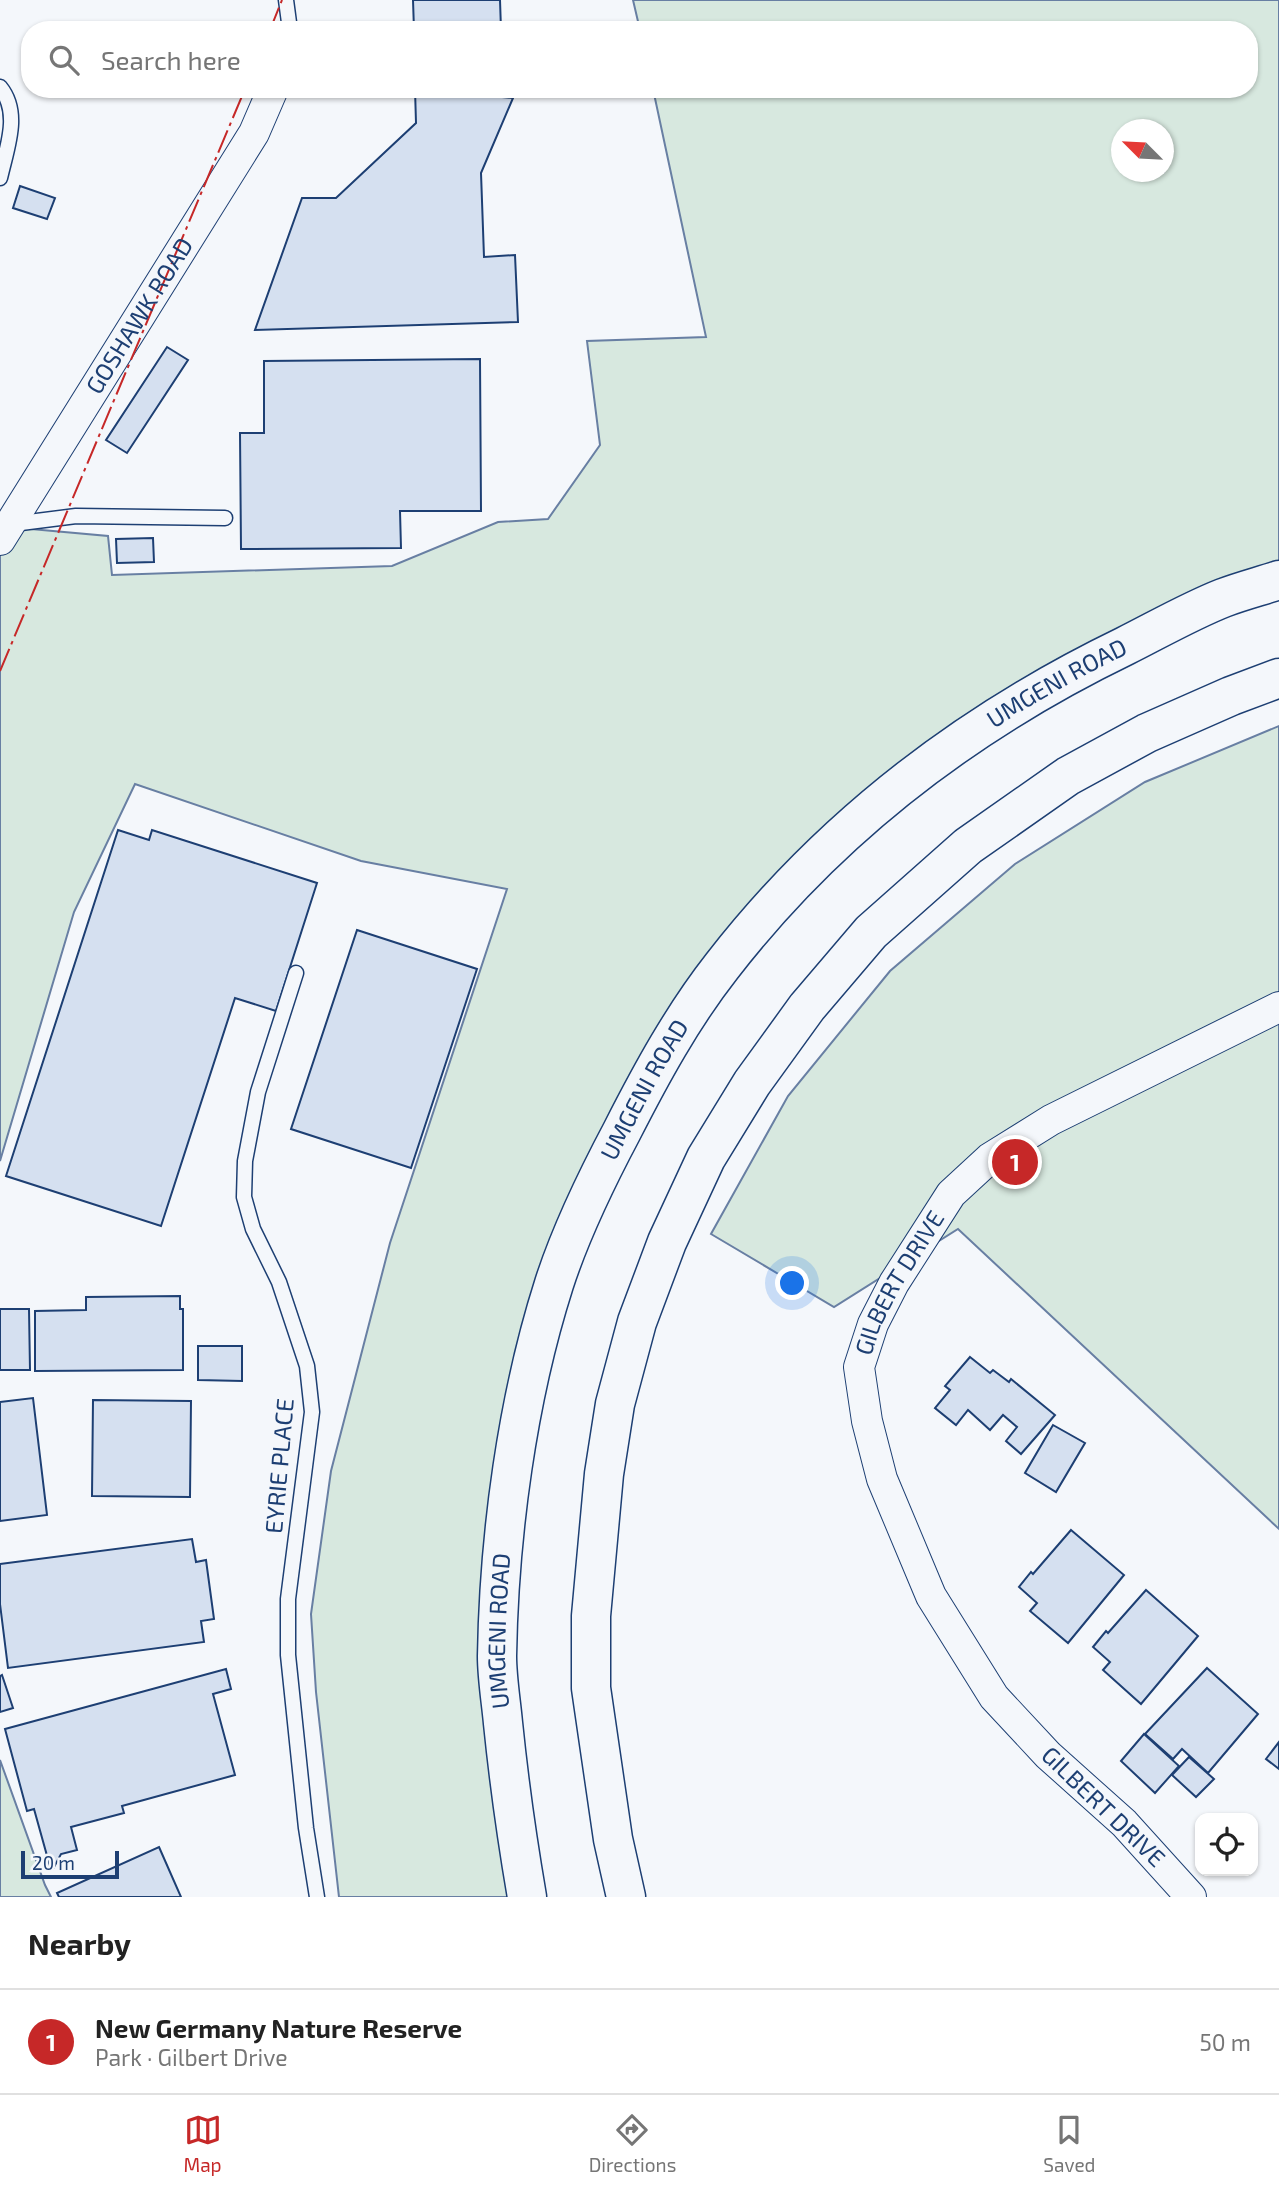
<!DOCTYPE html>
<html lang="en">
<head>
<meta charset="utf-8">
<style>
	body { margin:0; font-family:"Exo 2",sans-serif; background:#f2f2f2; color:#222 }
	.controls { position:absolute; right:21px; bottom:21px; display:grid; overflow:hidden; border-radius:14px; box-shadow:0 2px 5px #0004 }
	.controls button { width:63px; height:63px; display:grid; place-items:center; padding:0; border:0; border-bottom:2px solid #e0e0e0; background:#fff; color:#222; font:35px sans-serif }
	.compass { position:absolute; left:1111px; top:119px; width:63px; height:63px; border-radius:50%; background:#fff; box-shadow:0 2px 5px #0004; rotate:294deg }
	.scale { position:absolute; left:21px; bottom:18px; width:98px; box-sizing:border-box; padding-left:7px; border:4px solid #1d3f73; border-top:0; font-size:19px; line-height:24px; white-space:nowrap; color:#1d3f73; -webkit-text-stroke:5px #f4f7fb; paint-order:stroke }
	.you { position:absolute; left:793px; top:1284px; width:24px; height:24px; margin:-18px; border:5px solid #fff; border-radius:50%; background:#1a73e8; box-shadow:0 0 0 10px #1a73e833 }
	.badge { display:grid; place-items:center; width:46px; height:46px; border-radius:50%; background:#c62828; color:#fff; font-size:23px; font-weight:700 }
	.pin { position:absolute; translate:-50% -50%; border:4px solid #fff; box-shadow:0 2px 7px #0006 }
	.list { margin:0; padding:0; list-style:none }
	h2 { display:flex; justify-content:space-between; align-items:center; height:91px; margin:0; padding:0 28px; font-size:30px }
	h2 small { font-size:23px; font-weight:400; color:#767676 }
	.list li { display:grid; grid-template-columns:46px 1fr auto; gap:21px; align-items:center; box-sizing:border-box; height:105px; padding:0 28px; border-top:2px solid #e0e0e0 }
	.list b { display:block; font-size:26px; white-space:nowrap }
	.list p { margin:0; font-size:23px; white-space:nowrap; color:#767676 }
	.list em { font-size:23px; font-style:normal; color:#767676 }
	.icon { flex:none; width:38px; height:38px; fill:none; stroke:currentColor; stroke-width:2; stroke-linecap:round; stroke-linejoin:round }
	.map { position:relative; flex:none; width:1279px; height:1897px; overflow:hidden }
	.search { position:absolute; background:#fff; box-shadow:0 2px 5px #0004; left:21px; right:21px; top:21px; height:77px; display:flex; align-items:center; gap:18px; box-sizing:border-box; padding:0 24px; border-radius:28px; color:#767676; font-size:26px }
	.sheet { height:196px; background:#fff }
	nav { display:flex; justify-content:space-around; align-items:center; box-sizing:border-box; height:98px; border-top:2px solid #e0e0e0; background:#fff; font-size:19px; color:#767676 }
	nav a { display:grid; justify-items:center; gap:4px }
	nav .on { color:#c62828 }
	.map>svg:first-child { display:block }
</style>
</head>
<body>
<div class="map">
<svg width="1279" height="1897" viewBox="0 0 1279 1897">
	<rect width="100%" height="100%" fill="#f4f7fb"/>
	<g fill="#d7e8df" stroke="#687fa3" stroke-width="2" fill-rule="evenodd">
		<path d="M 633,0 L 1279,0 L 1279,576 L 1215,596 L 821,849 L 593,1181 L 504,1512 L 523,1897 L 339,1897 L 316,1692 L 311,1614 L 331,1471 L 390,1243 L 507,889 L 361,861 L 135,784 L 74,912 L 0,1161 L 0,545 L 9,527 L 108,536 L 112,575 L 392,566 L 498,522 L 548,519 L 600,445 L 587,341 L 706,337 L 653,89 L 1249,89 L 1249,30 L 640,30 ZM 1122,130 L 1164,130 L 1164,172 L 1122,172 Z"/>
		<polygon points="1279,726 1279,1529 958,1229 834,1307 711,1234 788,1096 890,971 1015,864 1145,782"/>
		<polygon points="0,1760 45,1885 51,1897 0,1897"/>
	</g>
	<g fill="#d5e0f0" stroke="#1d3f73" stroke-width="2">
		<polygon points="413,0 500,0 501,30 414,30"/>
		<polygon points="415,89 503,89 503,97 513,98 481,173 484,257 515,255 518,322 255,330 302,198 336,198 416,123"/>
		<polygon points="20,186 55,198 47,219 13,208"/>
		<polygon points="167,347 188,360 127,453 106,440"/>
		<polygon points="480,359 481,511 400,511 401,548 241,549 240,433 264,433 264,361"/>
		<polygon points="153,538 154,562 117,563 116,539"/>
		<polygon points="118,830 149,840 152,830 317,883 276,1011 235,998 161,1226 6,1176"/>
		<polygon points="357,930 477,969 411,1168 291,1129"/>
		<polygon points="180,1296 180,1309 183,1309 183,1370 35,1371 35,1311 86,1310 86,1297"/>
		<polygon points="0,1309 29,1309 30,1370 0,1370"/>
		<polygon points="198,1346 242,1346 242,1381 198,1380"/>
		<polygon points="970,1357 990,1373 993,1370 1009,1382 1011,1379 1055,1415 1021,1454 1006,1441 1017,1427 1003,1415 990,1430 968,1410 956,1425 935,1408 950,1390 945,1386"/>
		<polygon points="33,1398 47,1515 0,1521 0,1402"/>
		<polygon points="93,1400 191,1401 190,1497 92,1496"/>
		<polygon points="1053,1425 1085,1443 1056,1492 1025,1473"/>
		<polygon points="1071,1530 1124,1575 1068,1643 1030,1611 1037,1603 1019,1587 1031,1572 1033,1574"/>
		<polygon points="192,1539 196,1562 206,1560 214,1619 201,1621 204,1642 8,1668 0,1604 0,1564"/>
		<polygon points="1146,1590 1198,1636 1141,1704 1103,1670 1110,1662 1093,1647 1106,1631 1108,1633"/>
		<polygon points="1207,1668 1258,1714 1208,1773 1182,1749 1173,1759 1145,1734"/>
		<polygon points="226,1669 231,1689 213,1694 235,1775 122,1806 124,1813 71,1827 77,1850 61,1854 53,1869 51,1870 34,1809 27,1811 5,1729"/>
		<polygon points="2,1675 13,1708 0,1712 0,1676"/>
		<polygon points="1144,1734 1179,1766 1155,1793 1121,1761"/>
		<polygon points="1279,1742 1279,1769 1266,1759"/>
		<polygon points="1189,1757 1214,1779 1196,1797 1172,1775"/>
		<polygon points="159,1847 181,1897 59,1897 57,1893"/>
	</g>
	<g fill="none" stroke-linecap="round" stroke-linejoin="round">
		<defs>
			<g id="service">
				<polyline points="286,0 290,30"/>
				<path d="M 0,87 C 21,113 7,147 0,178"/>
				<polyline points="13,524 76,516 225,518"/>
				<polyline points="296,973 258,1092 245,1161 244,1197 253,1229 279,1282 307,1366 312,1412 288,1599 288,1655 306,1828 317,1897"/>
			</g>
			<g id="minor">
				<path id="s1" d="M 0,540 L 254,133 L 273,89"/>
				<path id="s2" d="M 1191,1897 L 1124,1823 L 1048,1755 L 994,1697 L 931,1596 L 882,1479 L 867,1421 L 859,1367 L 873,1324 L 894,1283 L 951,1194 L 990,1158 L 1051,1120 L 1279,1007"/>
			</g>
			<g id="motorway">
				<path id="s3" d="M 527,1897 C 517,1839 509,1782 503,1723 C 501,1701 497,1678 497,1656 C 499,1535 517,1400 554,1284 C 571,1231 596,1180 622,1131 C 651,1074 682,1017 722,966 C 829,828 968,722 1125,646 C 1157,630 1190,611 1223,598 C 1241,591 1261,586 1279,580"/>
				<polyline points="626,1897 613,1839 591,1688 591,1616 604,1474 615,1404 637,1322 667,1242 706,1158 752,1083 807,1007 871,932 968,846 1068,776 1147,733 1231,696 1279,678"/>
			</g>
		</defs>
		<use href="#service" stroke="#1d3f73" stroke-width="17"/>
		<use href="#minor" stroke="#1d3f73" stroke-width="32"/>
		<use href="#motorway" stroke="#1d3f73" stroke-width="41"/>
		<use href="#service" stroke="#f4f7fb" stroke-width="14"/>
		<use href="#minor" stroke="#f4f7fb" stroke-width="30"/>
		<use href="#motorway" stroke="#f4f7fb" stroke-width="38"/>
		<g stroke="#c62828" stroke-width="2" stroke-dasharray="24 5 3.5 5" stroke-linecap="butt">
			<polyline points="270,30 282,0"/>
			<polyline points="0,671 245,89"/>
		</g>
	</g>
	<g text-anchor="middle" stroke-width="5" stroke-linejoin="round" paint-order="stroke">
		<g font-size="24" fill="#1d3f73" stroke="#f4f7fb">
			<text dy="8" stroke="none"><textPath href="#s1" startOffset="264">GOSHAWK ROAD</textPath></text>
			<text dy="8" stroke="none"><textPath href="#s3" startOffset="1423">UMGENI ROAD</textPath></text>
			<text dy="8" stroke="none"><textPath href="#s3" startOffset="835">UMGENI ROAD</textPath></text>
			<text dy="8" stroke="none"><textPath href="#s2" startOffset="735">GILBERT DRIVE</textPath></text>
			<text transform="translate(280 1466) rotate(-85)" y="8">EYRIE PLACE</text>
			<text dy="8" stroke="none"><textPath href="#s3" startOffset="268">UMGENI ROAD</textPath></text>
			<text transform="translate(1103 1807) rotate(44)" y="8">GILBERT DRIVE</text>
		</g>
	</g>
</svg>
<div class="controls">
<button><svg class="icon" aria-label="locate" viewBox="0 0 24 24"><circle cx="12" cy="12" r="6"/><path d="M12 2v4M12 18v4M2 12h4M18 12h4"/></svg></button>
</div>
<svg class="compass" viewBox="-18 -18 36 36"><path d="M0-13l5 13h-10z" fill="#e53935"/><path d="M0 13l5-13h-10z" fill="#767676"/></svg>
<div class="scale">20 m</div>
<div class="you"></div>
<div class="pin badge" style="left:1015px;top:1162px">1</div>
<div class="search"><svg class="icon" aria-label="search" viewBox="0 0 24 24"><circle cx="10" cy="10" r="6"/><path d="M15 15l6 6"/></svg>Search here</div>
</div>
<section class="sheet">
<h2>Nearby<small></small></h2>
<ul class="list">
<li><span class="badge">1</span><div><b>New Germany Nature Reserve</b><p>Park · Gilbert Drive</p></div><em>50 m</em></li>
</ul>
</section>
<nav>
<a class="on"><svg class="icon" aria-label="map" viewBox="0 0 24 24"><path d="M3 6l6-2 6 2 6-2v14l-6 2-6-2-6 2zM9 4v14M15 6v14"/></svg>Map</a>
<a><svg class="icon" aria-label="directions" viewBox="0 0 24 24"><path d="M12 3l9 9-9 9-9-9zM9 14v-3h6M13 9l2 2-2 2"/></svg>Directions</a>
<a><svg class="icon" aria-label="saved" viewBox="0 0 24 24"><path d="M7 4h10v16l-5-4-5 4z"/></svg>Saved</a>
</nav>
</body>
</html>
